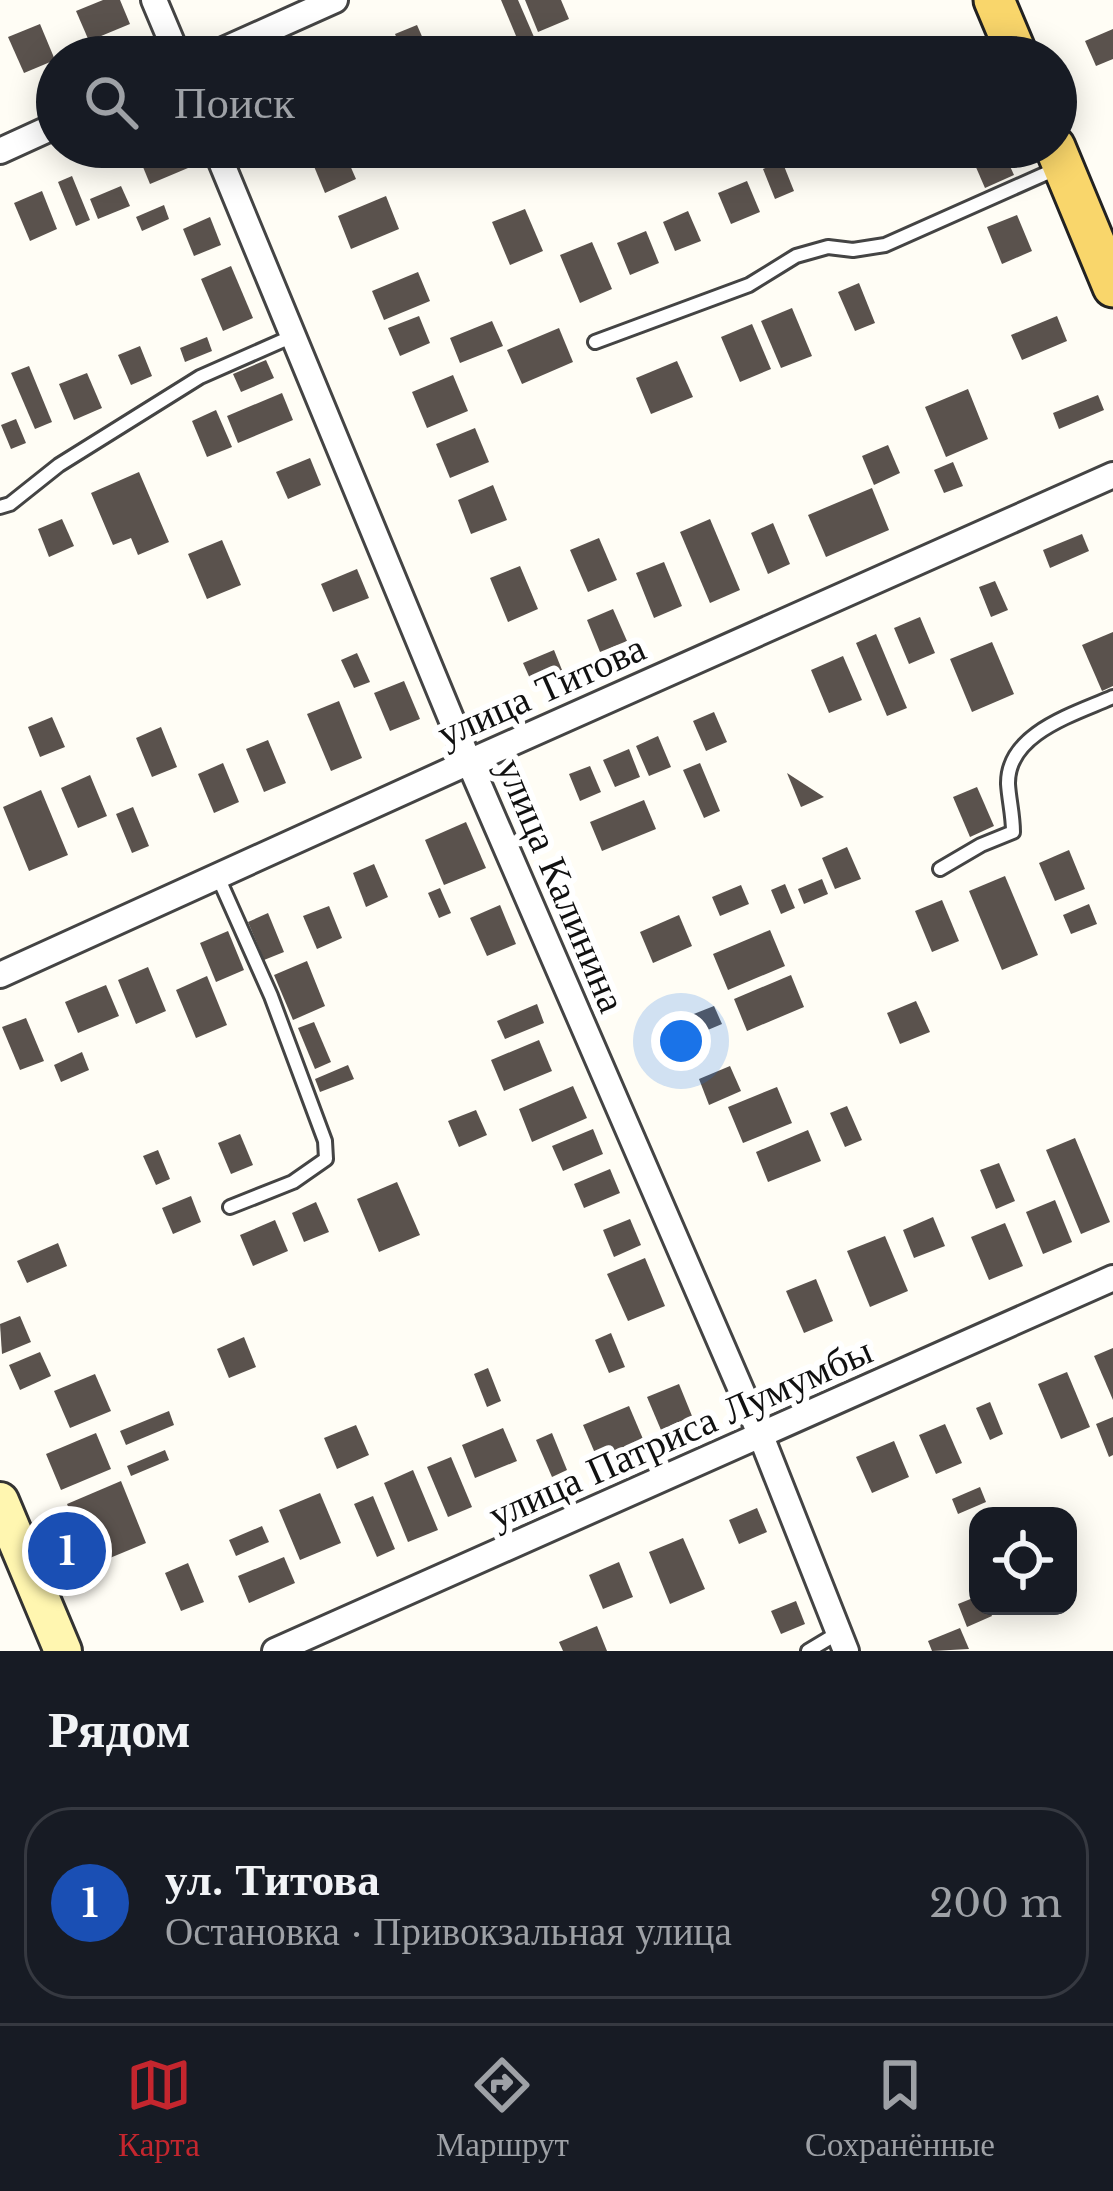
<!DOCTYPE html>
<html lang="ru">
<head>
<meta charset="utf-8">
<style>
	body { margin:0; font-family:"Libre Baskerville",serif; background:#242831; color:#f1f3f6 }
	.controls { position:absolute; right:36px; bottom:36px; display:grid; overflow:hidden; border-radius:24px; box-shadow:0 6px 30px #0003 }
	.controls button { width:108px; height:108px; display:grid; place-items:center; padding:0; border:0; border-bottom:3px solid #363941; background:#171b24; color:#f1f3f6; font:60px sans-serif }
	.you { position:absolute; left:681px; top:1041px; width:42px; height:42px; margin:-30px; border:9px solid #fff; border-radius:50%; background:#1a73e8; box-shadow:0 0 0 18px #1a73e833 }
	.badge { display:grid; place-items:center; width:78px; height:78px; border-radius:50%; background:#c4262e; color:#fff; font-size:39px; font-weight:700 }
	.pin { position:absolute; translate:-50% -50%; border:6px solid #fff; box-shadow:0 3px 12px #0006 }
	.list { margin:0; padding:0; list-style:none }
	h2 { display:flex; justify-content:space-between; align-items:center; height:156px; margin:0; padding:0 48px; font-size:51px }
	h2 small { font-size:39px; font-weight:400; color:#9ea1a6 }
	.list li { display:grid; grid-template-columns:78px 1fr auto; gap:36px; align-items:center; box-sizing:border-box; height:192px; margin:0 24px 24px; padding:0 24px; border:3px solid #363941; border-radius:48px }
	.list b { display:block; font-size:45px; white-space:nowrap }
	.list p { margin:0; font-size:39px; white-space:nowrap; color:#9ea1a6 }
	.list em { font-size:39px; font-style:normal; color:#9ea1a6 }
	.icon { flex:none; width:66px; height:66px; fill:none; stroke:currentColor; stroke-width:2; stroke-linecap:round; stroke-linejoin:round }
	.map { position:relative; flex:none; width:1113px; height:1651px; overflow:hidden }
	.search { position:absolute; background:#171b24; box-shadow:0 6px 30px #0003; left:36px; right:36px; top:36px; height:132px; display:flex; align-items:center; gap:30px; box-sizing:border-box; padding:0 42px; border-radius:66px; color:#9ea1a6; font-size:45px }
	.sheet { height:372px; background:#171b24 }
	nav { display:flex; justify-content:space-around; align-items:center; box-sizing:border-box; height:168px; border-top:3px solid #363941; background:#171b24; font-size:33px; color:#9ea1a6 }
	nav a { display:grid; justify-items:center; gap:6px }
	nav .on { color:#c4262e }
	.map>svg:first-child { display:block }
</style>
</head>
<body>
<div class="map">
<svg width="1113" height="1651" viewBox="0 0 1113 1651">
	<rect width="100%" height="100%" fill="#fffdf5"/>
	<g fill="#5a524d">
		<polygon points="103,0 120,0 130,24 89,41 76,11"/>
		<polygon points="501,0 518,0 534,37 519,43"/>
		<polygon points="525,0 561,0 569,19 538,32"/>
		<polygon points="40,24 55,60 24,73 8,37"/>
		<polygon points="417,25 431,57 405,57 395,34"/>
		<polygon points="1113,29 1113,59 1096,66 1085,41"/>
		<polygon points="960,37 968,57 911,57"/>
		<polygon points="143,147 179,147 188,168 150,184 136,150"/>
		<polygon points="342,147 356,179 325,193 311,159"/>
		<polygon points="1004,153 1014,175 985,188 975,165"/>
		<polygon points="782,161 794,191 775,199 763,169"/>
		<polygon points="72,176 90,220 76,226 58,182"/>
		<polygon points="747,181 760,212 731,224 718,193"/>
		<polygon points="121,186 130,206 98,219 90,199"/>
		<polygon points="42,191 57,229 30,241 14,203"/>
		<polygon points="386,196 399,229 351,249 338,216"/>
		<polygon points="164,205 169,219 142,231 136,217"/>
		<polygon points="525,209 543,251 510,265 492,222"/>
		<polygon points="688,211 701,241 675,251 663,222"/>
		<polygon points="1017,215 1032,251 1002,264 987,227"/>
		<polygon points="210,217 221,245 194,256 183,229"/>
		<polygon points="646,231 659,263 630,275 617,243"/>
		<polygon points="592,242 612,289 580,303 560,255"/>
		<polygon points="231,266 253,318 223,331 201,279"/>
		<polygon points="418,272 430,301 384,320 372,291"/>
		<polygon points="859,283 875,323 855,331 838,292"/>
		<polygon points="792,308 812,356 781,368 761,321"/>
		<polygon points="419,316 430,343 400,356 388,328"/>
		<polygon points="1057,316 1067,341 1022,360 1011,335"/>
		<polygon points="492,321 503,346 460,363 450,338"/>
		<polygon points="752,324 771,369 740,382 721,337"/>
		<polygon points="559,328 573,362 522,384 507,350"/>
		<polygon points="207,337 212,351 185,362 180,348"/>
		<polygon points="140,346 152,376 131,385 118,355"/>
		<polygon points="266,360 274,378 241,392 233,374"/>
		<polygon points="677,361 693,397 651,414 636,378"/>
		<polygon points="29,366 52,422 35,429 11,373"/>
		<polygon points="87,373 102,408 74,420 59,384"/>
		<polygon points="453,375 468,411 427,428 412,392"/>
		<polygon points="968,389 988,439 946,457 925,407"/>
		<polygon points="282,393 293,420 238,443 227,416"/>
		<polygon points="1098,395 1104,410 1059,429 1053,413"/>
		<polygon points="216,410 232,447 207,457 192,421"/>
		<polygon points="16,419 26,443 11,449 1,425"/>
		<polygon points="475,428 489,462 450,478 436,444"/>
		<polygon points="888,445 900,473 874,485 862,456"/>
		<polygon points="310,458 321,485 288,499 276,472"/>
		<polygon points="953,462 963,486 944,493 934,470"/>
		<polygon points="139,472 169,542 138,555 131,538 113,545 91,493"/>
		<polygon points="493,485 507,520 471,534 458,500"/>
		<polygon points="872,488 889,530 826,557 808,515"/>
		<polygon points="62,519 74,546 49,557 38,529"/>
		<polygon points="710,519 740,590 710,603 680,532"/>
		<polygon points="773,523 790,564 768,574 751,533"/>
		<polygon points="1082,534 1089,551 1050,568 1043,550"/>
		<polygon points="599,538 617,580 588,592 570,550"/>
		<polygon points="222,540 241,585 207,599 188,554"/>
		<polygon points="664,562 682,606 654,618 636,573"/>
		<polygon points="520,566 538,609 508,622 490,578"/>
		<polygon points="357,569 369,598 333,612 321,584"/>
		<polygon points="995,581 1008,610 991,617 979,587"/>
		<polygon points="613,609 627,641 600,652 587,620"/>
		<polygon points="920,617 935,653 909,664 894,628"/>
		<polygon points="1113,632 1113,686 1102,691 1082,645"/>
		<polygon points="876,634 907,708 887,716 856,643"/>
		<polygon points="992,642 1014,694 972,712 950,659"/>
		<polygon points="554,650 562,670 532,683 523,663"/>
		<polygon points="357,653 370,682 354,688 341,660"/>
		<polygon points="843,656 862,700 829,713 811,670"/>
		<polygon points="404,681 420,719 390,731 374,693"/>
		<polygon points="339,701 362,758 331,771 307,714"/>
		<polygon points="714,712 727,742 706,751 693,721"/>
		<polygon points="52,717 65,747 40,757 28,727"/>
		<polygon points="161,727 177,767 152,777 136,738"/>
		<polygon points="658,736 671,767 649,776 636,746"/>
		<polygon points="268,740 286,783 264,792 246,749"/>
		<polygon points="629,749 640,777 615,787 603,760"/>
		<polygon points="223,763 239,802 214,813 198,774"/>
		<polygon points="700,763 720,811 704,818 683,770"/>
		<polygon points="590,766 601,792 580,801 569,774"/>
		<polygon points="787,773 824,797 801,807"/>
		<polygon points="90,775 107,816 78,828 61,788"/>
		<polygon points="977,787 994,826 970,837 953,797"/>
		<polygon points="41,790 68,855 29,871 3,807"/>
		<polygon points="644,800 656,829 602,851 590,822"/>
		<polygon points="133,807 149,846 132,853 116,814"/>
		<polygon points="466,822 486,868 444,885 425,840"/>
		<polygon points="847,847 861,879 835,889 822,858"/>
		<polygon points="1069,850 1085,889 1055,901 1039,863"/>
		<polygon points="374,864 388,897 366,907 353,873"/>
		<polygon points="1005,876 1038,955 1002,970 969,891"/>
		<polygon points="822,879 828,894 804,904 798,889"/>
		<polygon points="785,884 795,908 781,914 771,890"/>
		<polygon points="741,885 749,904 720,916 712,897"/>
		<polygon points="440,888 451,913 439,918 428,893"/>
		<polygon points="942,900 959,941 932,952 915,911"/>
		<polygon points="1089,904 1097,924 1071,934 1063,915"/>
		<polygon points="500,905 516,944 487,956 470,918"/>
		<polygon points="329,906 342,938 317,949 303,916"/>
		<polygon points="268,913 284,952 264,960 248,922"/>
		<polygon points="679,915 692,946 653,963 640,932"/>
		<polygon points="770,930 785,966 728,990 713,954"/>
		<polygon points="228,931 244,970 216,982 200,943"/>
		<polygon points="307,961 325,1006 293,1020 274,975"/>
		<polygon points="148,967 166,1011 136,1024 118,980"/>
		<polygon points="791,975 804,1007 747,1031 734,999"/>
		<polygon points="207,976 227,1025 196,1038 176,990"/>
		<polygon points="106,985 119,1016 78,1033 65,1002"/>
		<polygon points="916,1001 930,1032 900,1044 887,1013"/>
		<polygon points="537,1004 544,1023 505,1039 497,1021"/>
		<polygon points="714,1006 722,1024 684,1040 676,1021"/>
		<polygon points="26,1018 44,1061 20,1070 2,1027"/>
		<polygon points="314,1022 331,1062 315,1069 298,1028"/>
		<polygon points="539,1040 552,1071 504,1091 491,1060"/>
		<polygon points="82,1052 89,1070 61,1082 54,1065"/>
		<polygon points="348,1065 354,1079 320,1092 315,1079"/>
		<polygon points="730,1066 741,1091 709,1105 699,1079"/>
		<polygon points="573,1086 587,1118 532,1142 519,1109"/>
		<polygon points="777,1087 792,1123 743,1143 728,1107"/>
		<polygon points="847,1106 862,1140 845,1147 830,1113"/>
		<polygon points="476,1110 487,1135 459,1147 448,1121"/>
		<polygon points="593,1129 603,1154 563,1171 552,1146"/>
		<polygon points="808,1130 821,1161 768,1182 756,1152"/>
		<polygon points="240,1134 253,1165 231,1174 218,1143"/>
		<polygon points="1075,1138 1110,1222 1081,1234 1046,1150"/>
		<polygon points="158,1150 170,1179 156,1185 143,1156"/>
		<polygon points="999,1163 1015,1201 996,1209 980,1170"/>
		<polygon points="610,1169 620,1193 584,1208 574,1184"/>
		<polygon points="397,1182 420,1235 379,1252 357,1199"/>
		<polygon points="191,1196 201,1222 173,1234 162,1208"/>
		<polygon points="1055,1200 1072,1242 1043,1254 1026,1212"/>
		<polygon points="316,1202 329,1232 304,1242 292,1213"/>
		<polygon points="933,1217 945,1246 914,1258 903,1230"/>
		<polygon points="630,1219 641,1245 614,1257 603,1230"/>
		<polygon points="275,1220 288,1251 253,1266 240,1235"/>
		<polygon points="1005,1223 1023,1266 989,1280 971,1237"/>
		<polygon points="885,1236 908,1291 870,1307 847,1251"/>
		<polygon points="58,1243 67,1266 27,1283 17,1261"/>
		<polygon points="645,1258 665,1306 628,1321 607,1274"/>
		<polygon points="816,1279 833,1321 804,1333 786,1291"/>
		<polygon points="20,1316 31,1342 2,1354 0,1324"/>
		<polygon points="611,1333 625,1367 609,1373 595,1340"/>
		<polygon points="244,1337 256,1367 229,1378 217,1349"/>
		<polygon points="1113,1348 1113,1400 1094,1356"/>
		<polygon points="40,1352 51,1376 20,1390 9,1365"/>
		<polygon points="488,1368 501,1401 487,1407 474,1374"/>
		<polygon points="1067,1372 1090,1427 1061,1439 1038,1384"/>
		<polygon points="95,1374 111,1411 70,1428 54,1391"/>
		<polygon points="679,1384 692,1416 661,1430 647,1397"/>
		<polygon points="990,1402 1003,1434 990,1440 976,1408"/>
		<polygon points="629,1406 643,1439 597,1458 583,1425"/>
		<polygon points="169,1411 174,1425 126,1445 120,1431"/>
		<polygon points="1113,1417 1113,1455 1109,1457 1096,1424"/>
		<polygon points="945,1424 962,1463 936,1474 919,1435"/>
		<polygon points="356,1425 369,1455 337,1469 324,1438"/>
		<polygon points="503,1428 517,1461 475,1478 462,1445"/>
		<polygon points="96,1433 111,1469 61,1490 46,1454"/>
		<polygon points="552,1433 567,1470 552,1477 536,1440"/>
		<polygon points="894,1441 909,1477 872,1493 856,1457"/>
		<polygon points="165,1450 169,1460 131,1476 127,1466"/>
		<polygon points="451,1457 472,1507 448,1517 427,1467"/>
		<polygon points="413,1470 438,1530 408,1542 384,1483"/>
		<polygon points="121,1481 146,1543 93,1565 67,1504"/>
		<polygon points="980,1487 986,1502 958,1514 952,1499"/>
		<polygon points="320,1493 341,1543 300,1560 279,1510"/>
		<polygon points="373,1496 395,1549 377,1557 354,1504"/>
		<polygon points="757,1508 767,1532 739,1544 729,1520"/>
		<polygon points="262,1526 269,1542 236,1556 229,1540"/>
		<polygon points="683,1538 705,1589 670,1604 649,1552"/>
		<polygon points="284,1557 295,1583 249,1603 238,1576"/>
		<polygon points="619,1562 633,1597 603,1609 589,1575"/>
		<polygon points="188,1563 204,1602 181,1611 165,1573"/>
		<polygon points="978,1596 978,1606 988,1606 992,1616 967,1627 958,1604"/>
		<polygon points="796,1601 805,1624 781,1634 771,1611"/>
		<polygon points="597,1626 607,1651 563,1651 559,1642"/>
		<polygon points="960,1628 969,1649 932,1651 928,1641"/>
	</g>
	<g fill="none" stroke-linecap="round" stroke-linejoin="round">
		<defs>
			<g id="lane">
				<polyline points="595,342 749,285 796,256 828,247 853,250 885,245 1056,169"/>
				<polyline points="0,507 10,504 59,465 200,377 293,336"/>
				<path d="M 940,869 L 981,845 L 1013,832 C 1013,815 1009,800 1008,784 C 1007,733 1075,714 1113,697"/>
				<polyline points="218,877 271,996 325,1141 326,1159 293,1182 230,1207"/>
				<polyline points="808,1651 838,1633"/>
			</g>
			<g id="street">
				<polyline points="154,0 178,57"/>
				<polyline points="208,57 335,0"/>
				<polyline points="215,147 469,762 761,1436 846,1651"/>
				<polyline points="0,151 57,125"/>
				<polyline points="0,975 469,762 1113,475"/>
				<polyline points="275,1651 1113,1278"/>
			</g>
			<polyline id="secondary" points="0,1501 63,1651"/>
			<g id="primary">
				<polyline points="994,0 1018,57"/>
				<polyline points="1055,147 1113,287"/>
			</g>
		</defs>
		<use href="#lane" stroke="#444" stroke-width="18"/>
		<use href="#street" stroke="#444" stroke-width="30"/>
		<use href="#secondary" stroke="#333" stroke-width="42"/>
		<use href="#primary" stroke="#222" stroke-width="45"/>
		<use href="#lane" stroke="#fff" stroke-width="12"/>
		<use href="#street" stroke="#fff" stroke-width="24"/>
		<use href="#secondary" stroke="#fff6b0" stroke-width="36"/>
		<use href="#primary" stroke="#f9d66b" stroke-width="39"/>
	</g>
	<g text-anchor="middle" stroke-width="12" stroke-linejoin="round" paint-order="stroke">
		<g font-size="39" fill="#111" stroke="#fff">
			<text transform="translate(541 690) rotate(-24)" y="14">улица Титова</text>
			<text transform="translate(562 885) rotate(67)" y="14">улица Калинина</text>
			<text transform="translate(680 1432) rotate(-24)" y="14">улица Патриса Лумумбы</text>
		</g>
	</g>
</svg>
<div class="controls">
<button><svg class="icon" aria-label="locate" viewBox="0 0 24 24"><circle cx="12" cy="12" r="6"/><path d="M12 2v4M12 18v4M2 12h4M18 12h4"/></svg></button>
</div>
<div class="you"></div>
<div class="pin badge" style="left:67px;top:1551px;background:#1a4fb4">1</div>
<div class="search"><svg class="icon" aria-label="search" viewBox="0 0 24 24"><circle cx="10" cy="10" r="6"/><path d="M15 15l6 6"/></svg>Поиск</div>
</div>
<section class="sheet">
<h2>Рядом<small></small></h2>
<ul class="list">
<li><span class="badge" style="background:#1a4fb4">1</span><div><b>ул. Титова</b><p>Остановка · Привокзальная улица</p></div><em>200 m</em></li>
</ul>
</section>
<nav>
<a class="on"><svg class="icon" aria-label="map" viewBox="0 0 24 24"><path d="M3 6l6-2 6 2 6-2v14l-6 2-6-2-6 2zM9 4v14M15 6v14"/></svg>Карта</a>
<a><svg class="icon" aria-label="directions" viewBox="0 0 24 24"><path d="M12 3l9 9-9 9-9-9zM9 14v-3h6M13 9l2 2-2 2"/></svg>Маршрут</a>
<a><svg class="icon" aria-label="saved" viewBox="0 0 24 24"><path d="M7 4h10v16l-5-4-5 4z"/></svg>Сохранённые</a>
</nav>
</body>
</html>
